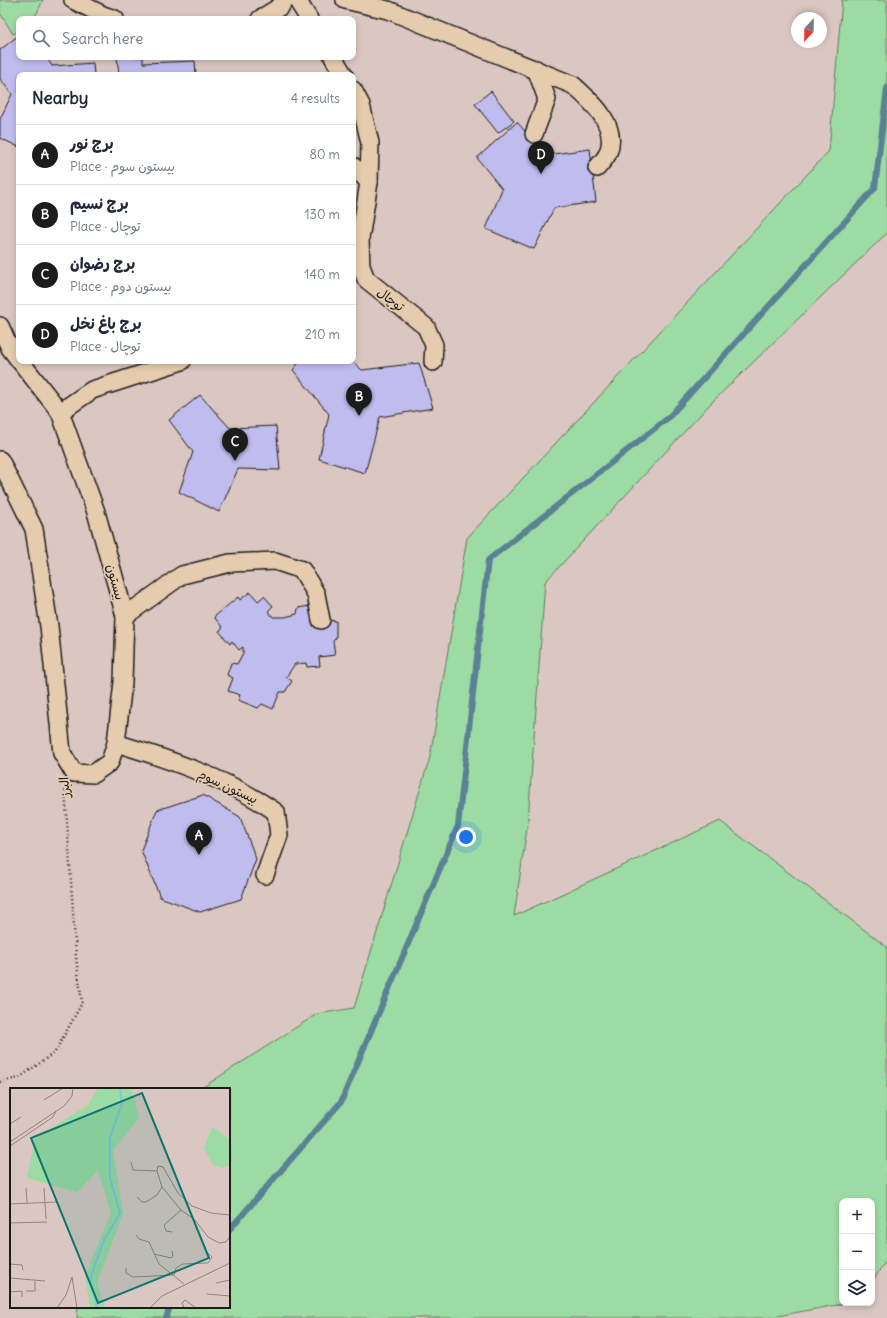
<!DOCTYPE html>
<html lang="en">
<head>
<meta charset="utf-8">
<style>
	body { margin:0; font-family:Delius,"Playpen Sans Arabic",sans-serif; background:#f2f2f3; color:#1f2937 }
	.controls { position:absolute; right:12px; bottom:12px; display:grid; overflow:hidden; border-radius:8px; box-shadow:0 2px 6px #0003 }
	.controls button { width:36px; height:36px; display:grid; place-items:center; padding:0; border:0; border-bottom:1px solid #e0e1e3; background:#fff; color:#1f2937; font:20px sans-serif }
	.compass { position:absolute; left:791px; top:12px; width:36px; height:36px; border-radius:50%; background:#fff; box-shadow:0 2px 6px #0003; rotate:202deg }
	.you { position:absolute; left:466px; top:837px; width:14px; height:14px; margin:-10px; border:3px solid #fff; border-radius:50%; background:#1a73e8; box-shadow:0 0 0 6px #1a73e833 }
	.badge { display:grid; place-items:center; width:26px; height:26px; border-radius:50%; background:#1c1c1c; color:#fff; font-size:13px; font-weight:700 }
	.pin { position:absolute; translate:-50% -33px; filter:drop-shadow(0 1px 2px #0008) }
	.pin::after { content:''; position:absolute; top:21px; width:14px; height:12px; background:inherit; clip-path:polygon(0 0,100% 0,50% 100%) }
	.list { margin:0; padding:0; list-style:none }
	h2 { display:flex; justify-content:space-between; align-items:center; height:52px; margin:0; padding:0 16px; font-size:17px }
	h2 small { font-size:13px; font-weight:400; color:#747a83 }
	.list li { display:grid; grid-template-columns:26px 1fr auto; gap:12px; align-items:center; box-sizing:border-box; height:60px; padding:0 16px; border-top:1px solid #e0e1e3 }
	.list b { display:block; font-size:15px; white-space:nowrap }
	.list p { margin:0; font-size:13px; white-space:nowrap; color:#747a83 }
	.list em { font-size:13px; font-style:normal; color:#747a83 }
	.icon { flex:none; width:22px; height:22px; fill:none; stroke:currentColor; stroke-width:2; stroke-linecap:round; stroke-linejoin:round }
	.map { position:relative; flex:none; width:887px; height:1318px; overflow:hidden }
	.search { position:absolute; background:#fff; box-shadow:0 2px 6px #0003; left:16px; top:16px; width:340px; height:44px; display:flex; align-items:center; gap:10px; box-sizing:border-box; padding:0 14px; border-radius:8px; color:#747a83; font-size:15px }
	.panel { position:absolute; background:#fff; box-shadow:0 2px 6px #0003; left:16px; top:72px; width:340px; height:292px; border-radius:8px }
	.map>svg:first-child { display:block }
</style>
</head>
<body>
<div class="map">
<svg width="887" height="1318" viewBox="0 0 887 1318">
	<rect width="100%" height="100%" fill="#dbc7c1"/>
	<filter id="ink" filterUnits="userSpaceOnUse"><feTurbulence type="fractalNoise" baseFrequency=".025" numOctaves="2"/><feDisplacementMap in="SourceGraphic" scale="8" xChannelSelector="R" yChannelSelector="G"/><feConvolveMatrix kernelMatrix="1 2 1 2 8 2 1 2 1" color-interpolation-filters="sRGB"/></filter>
	<g filter="url(#ink)">
		<g fill="#9ddba4" stroke="#5c7c60">
			<polygon points="0,0 43,0 34,19 19,19 19,31 13,34 0,13"/>
			<polygon points="842,0 887,0 887,233 712,402 545,582 528,821 514,916 720,821 887,947 887,1259 872,1282 872,1201 842,1201 842,1303 847,1303 767,1318 77,1318 78,1307 229,1307 229,1089 200,1089 317,1014 354,1008 430,757 467,538 829,151"/>
		</g>
		<g fill="none" stroke-linecap="round" stroke-linejoin="round">
			<g stroke="#5a8194" stroke-width="6">
				<polyline points="229,1230 341,1102 458,826 488,560 668,418 875,188 887,88"/>
				<polyline points="166,1318 170,1307"/>
			</g>
		</g>
		<g fill="#c1bcee" stroke="#1c1c1c">
			<polygon points="19,35 19,57 46,57 52,66 93,63 94,75 19,75 19,147 0,138 0,119 12,94 0,79 0,50"/>
			<polygon points="117,57 143,57 143,63 195,61 196,75 119,75"/>
			<polygon points="491,91 514,121 498,133 475,104"/>
			<polygon points="517,122 546,155 590,149 596,202 554,208 534,249 486,229 502,189 477,158"/>
			<polygon points="300,361 352,361 362,370 419,363 433,408 380,417 365,473 319,459 329,414 293,370"/>
			<polygon points="200,395 230,428 276,426 280,470 238,469 219,512 179,492 193,452 169,420"/>
			<polygon points="250,592 258,601 264,596 273,606 268,611 273,617 285,617 297,614 298,608 310,606 328,620 336,621 336,638 333,641 335,655 319,657 320,666 307,667 306,663 295,664 286,677 292,681 285,692 280,692 273,709 262,704 258,708 238,700 240,695 228,691 233,678 227,675 231,663 237,664 243,653 243,647 239,650 232,641 230,644 219,631 223,628 214,617 238,597 240,600"/>
			<polygon points="203,795 240,817 256,859 241,899 200,912 160,897 141,850 157,810"/>
		</g>
		<g fill="none" stroke-linecap="round" stroke-linejoin="round">
			<defs>
				<g id="minor">
					<polyline points="73,0 103,15 115,19"/>
					<polyline points="297,0 309,19"/>
					<path d="M 345,0 L 388,10 L 573,85 C 591,101 619,125 608,153 C 606,158 600,164 597,168"/>
					<polyline points="260,19 281,6 283,0"/>
					<polyline points="333,57 344,75"/>
					<polyline points="353,90 361,105 370,143 369,182 360,239 361,266 366,279 426,327 434,345 433,362"/>
					<polyline points="534,134 547,99 536,69"/>
					<polyline points="353,166 369,182"/>
					<polyline points="0,326 10,348 19,360"/>
					<polyline points="60,412 92,390 182,361"/>
					<polyline points="0,460 34,529 49,626 62,753 74,773 93,774 110,762 116,743 123,682 125,616 96,512 60,412 20,361"/>
					<polyline points="125,616 182,575 230,563 275,561 302,570 316,594 321,620"/>
					<path d="M 116,743 C 171,760 228,779 276,812 L 279,835 L 265,875"/>
				</g>
			</defs>
			<use href="#minor" stroke="#1c1c1c" stroke-width="20"/>
			<polyline stroke="#1c1c1c" stroke-width="2.5" stroke-dasharray="1 3" stroke-linecap="butt" points="0,1082 19,1078 55,1052 82,1003 76,957 65,790"/>
			<use href="#minor" stroke="#e6ccae" stroke-width="17"/>
		</g>
	</g>
	<g text-anchor="middle" stroke-width="3.5" stroke-linejoin="round" paint-order="stroke">
		<g font-size="13" fill="#1c1c1c" stroke="#e6ccae">
			<text transform="translate(391 299) rotate(37)" y="5">توچال</text>
			<text transform="translate(116 582) rotate(75)" y="5">بیستون</text>
			<text transform="translate(228 786) rotate(25)" y="5">بیستون سوم</text>
			<text transform="translate(64 787) rotate(-94)" y="5">البرز</text>
		</g>
	</g>
	<g transform="translate(10 1088)">
		<rect width="220" height="220" fill="#dbc7c1"/>
		<path d="M 88,0 L 121,0 L 129,30 L 103,62 L 113,126 L 87,194 L 95,220 L 80,220 L 75,188 L 101,125 L 88,82 L 67,104 L 17,90 L 25,50 L 78,17 ZM 202,39 L 220,51 L 220,77 L 213,80 L 203,77 L 194,60 Z" fill="#9ddba4"/>
		<path fill="none" stroke="#84c4e4" stroke-width="2" d="M 87,220 L 80,191 L 94,152 L 110,125 L 100,90 L 100,49 L 112,16 L 110,0"/>
		<path fill="none" stroke="#8f837f" stroke-width="1" d="M 34,12 L 53,0M 0,36 L 11,29M 0,54 L 54,18 L 62,8 L 63,0M 0,58 L 43,29 L 46,23M 121,74 L 123,82 L 147,83M 16,100 L 17,115M 34,100 L 36,131M 127,109 L 132,114 L 136,114 L 147,107 L 152,99M 0,116 L 47,114M 220,127 L 201,125 L 182,118 L 168,105 L 153,79 L 148,78 L 147,83 L 152,99 L 171,122 L 185,132 L 198,149 L 209,155 L 216,154 L 220,148M 0,135 L 37,134M 162,144 L 156,143 L 154,137 L 171,122M 126,147 L 129,151 L 139,154 L 149,176 L 174,196M 144,166 L 161,170 L 163,168 L 162,163M 0,176 L 12,177 L 13,182M 116,180 L 116,185 L 123,189 L 164,187 L 166,180 L 173,176 L 198,175 L 202,169 L 198,165M 0,190 L 35,193M 206,195 L 220,192M 16,203 L 25,203 L 25,193M 0,204 L 12,203 L 12,209M 197,206 L 220,208M 47,220 L 56,207 L 62,189 L 67,220M 140,220 L 152,208 L 220,175M 174,220 L 172,215 L 175,212 L 186,220"/>
		<path fill="#0f766e" fill-opacity="0.15" stroke="#0f766e" stroke-width="2" d="M 132,5 L 199,170 L 88,215 L 21,50 Z"/>
		<rect width="220" height="220" fill="none" stroke="#1c1c1c" stroke-width="2"/>
	</g>
</svg>
<div class="controls">
<button>+</button>
<button>−</button>
<button><svg class="icon" aria-label="layers" viewBox="0 0 24 24"><path d="M12 4l9 5-9 5-9-5zM3 14l9 5 9-5"/></svg></button>
</div>
<svg class="compass" viewBox="-18 -18 36 36"><path d="M0-13l5 13h-10z" fill="#e53935"/><path d="M0 13l5-13h-10z" fill="#747a83"/></svg>
<div class="you"></div>
<div class="pin badge" style="left:199px;top:855px">A</div>
<div class="pin badge" style="left:359px;top:416px">B</div>
<div class="pin badge" style="left:235px;top:461px">C</div>
<div class="pin badge" style="left:541px;top:174px">D</div>
<div class="search"><svg class="icon" aria-label="search" viewBox="0 0 24 24"><circle cx="10" cy="10" r="6"/><path d="M15 15l6 6"/></svg>Search here</div>
<section class="panel">
<h2>Nearby<small>4 results</small></h2>
<ul class="list">
<li><span class="badge">A</span><div><b>برج نور</b><p>Place · بیستون سوم</p></div><em>80 m</em></li>
<li><span class="badge">B</span><div><b>برج نسیم</b><p>Place · توچال</p></div><em>130 m</em></li>
<li><span class="badge">C</span><div><b>برج رضوان</b><p>Place · بیستون دوم</p></div><em>140 m</em></li>
<li><span class="badge">D</span><div><b>برج باغ نخل</b><p>Place · توچال</p></div><em>210 m</em></li>
</ul>
</section>
</div>
</body>
</html>
